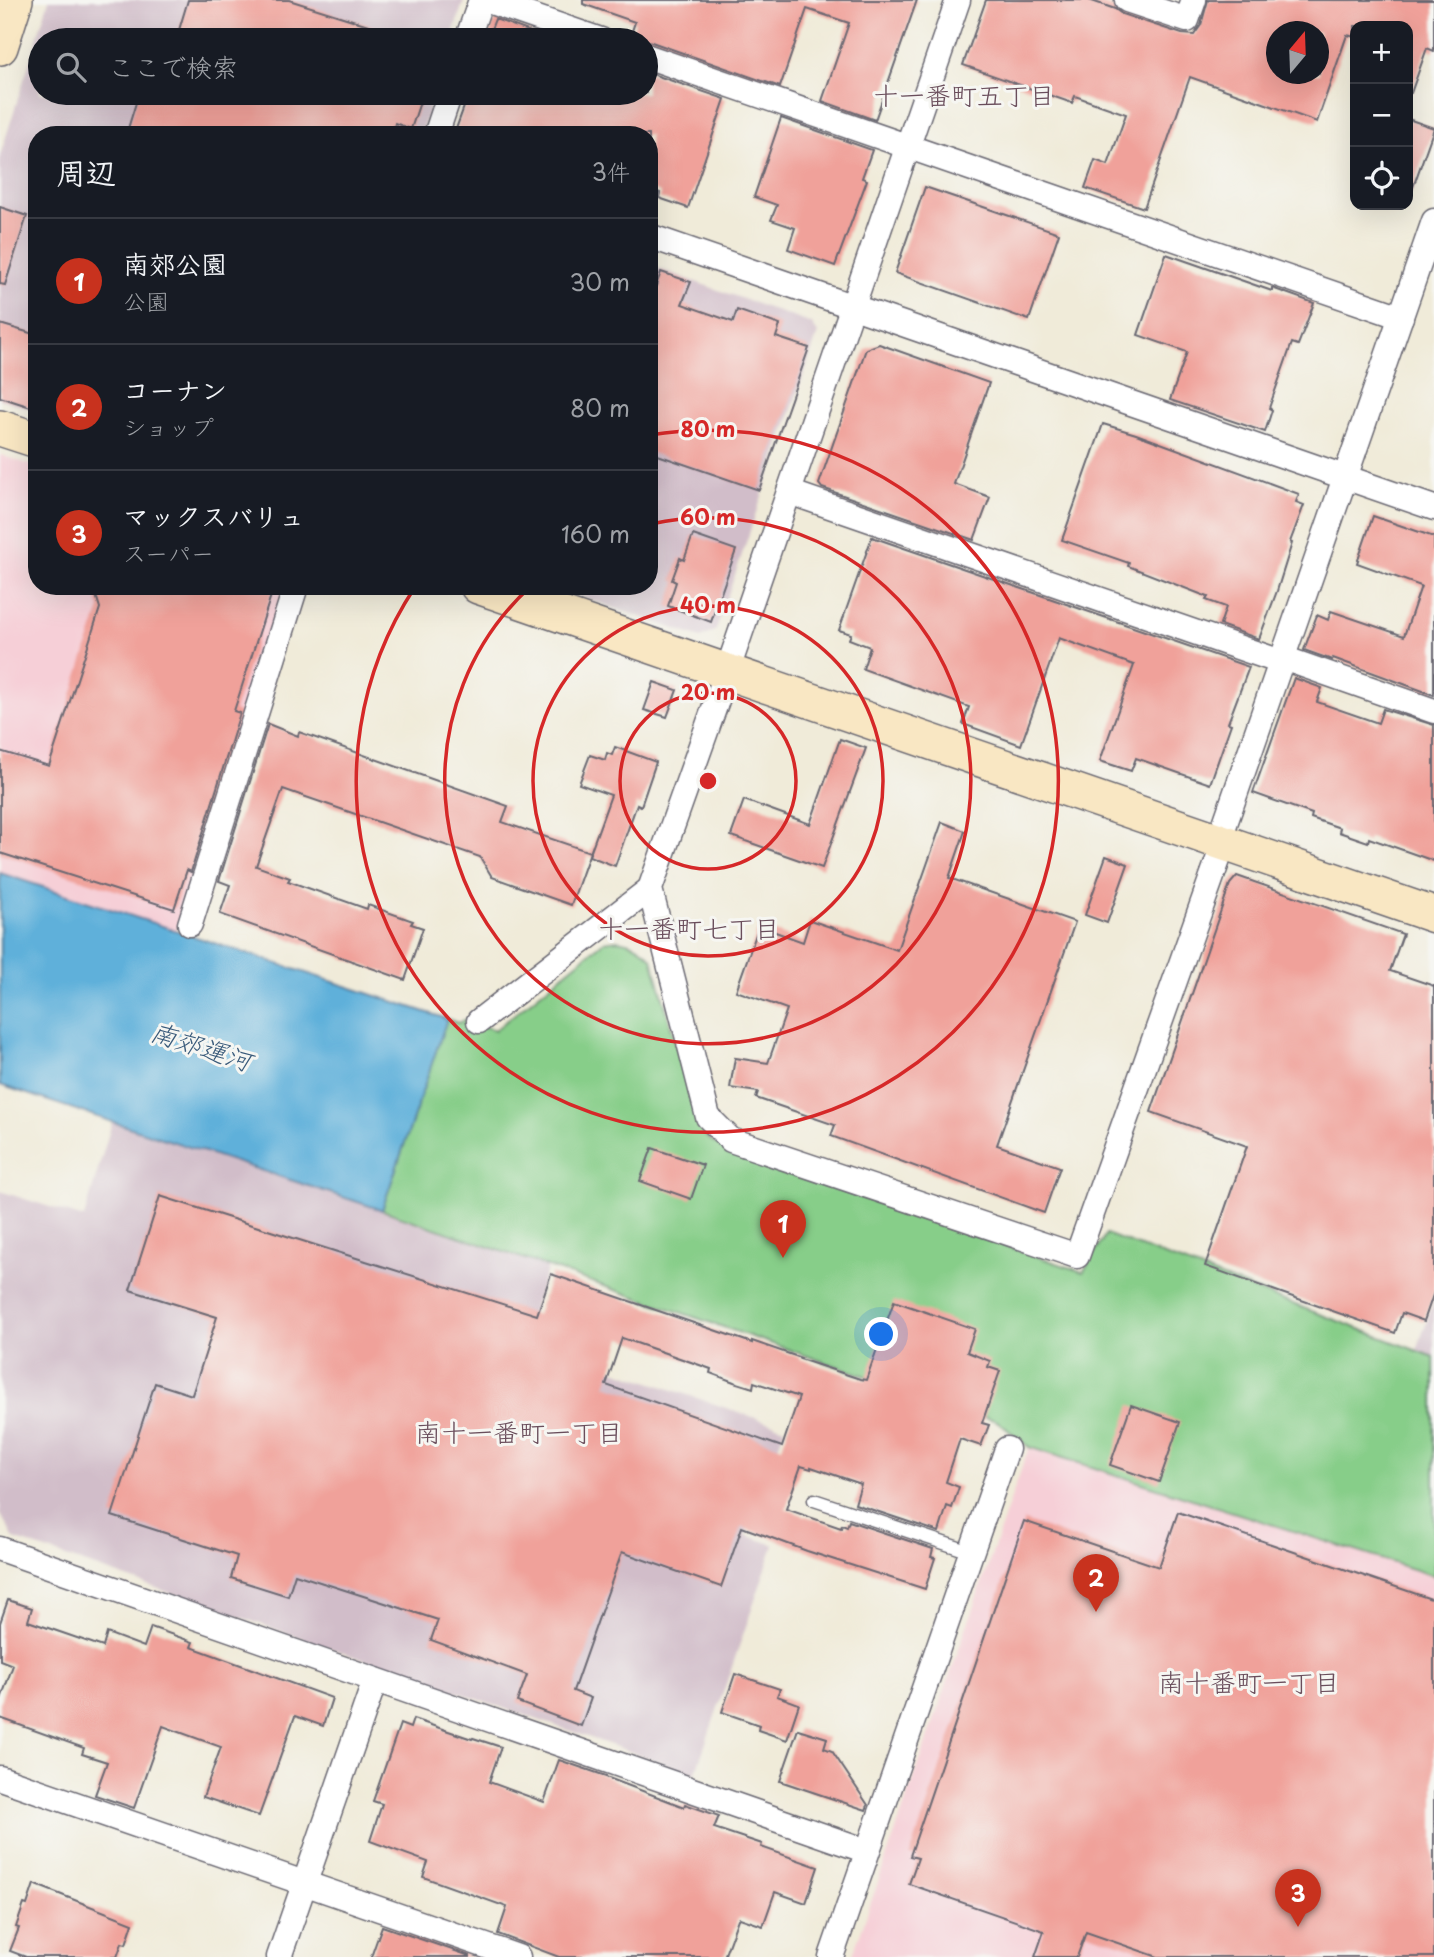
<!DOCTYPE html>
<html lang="ja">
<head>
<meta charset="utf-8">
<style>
	body { margin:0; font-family:"Playpen Sans","Klee One",sans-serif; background:#242831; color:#f1f3f6 }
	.controls { position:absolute; right:21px; top:21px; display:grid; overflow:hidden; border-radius:14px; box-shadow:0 7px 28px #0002 }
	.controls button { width:63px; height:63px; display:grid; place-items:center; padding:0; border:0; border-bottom:2px solid #363941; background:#171b24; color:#f1f3f6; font:35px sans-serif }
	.compass { position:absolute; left:1266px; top:21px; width:63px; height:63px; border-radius:50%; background:#171b24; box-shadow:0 7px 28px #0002; rotate:19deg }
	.you { position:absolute; left:882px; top:1335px; width:24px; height:24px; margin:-18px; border:5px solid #fff; border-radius:50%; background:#1a73e8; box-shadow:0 0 0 10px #1a73e833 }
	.badge { display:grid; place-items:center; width:46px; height:46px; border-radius:50%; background:#c8321e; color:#fff; font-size:23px; font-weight:700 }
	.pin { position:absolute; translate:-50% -58px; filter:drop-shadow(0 2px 4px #0008) }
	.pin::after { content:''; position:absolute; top:37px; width:24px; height:21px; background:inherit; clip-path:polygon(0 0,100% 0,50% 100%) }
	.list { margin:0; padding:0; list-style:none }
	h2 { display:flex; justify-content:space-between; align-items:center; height:91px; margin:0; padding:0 28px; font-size:30px }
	h2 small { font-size:23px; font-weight:400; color:#9ea1a6 }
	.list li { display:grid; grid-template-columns:46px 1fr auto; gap:21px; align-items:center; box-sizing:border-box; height:126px; padding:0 28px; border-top:2px solid #363941 }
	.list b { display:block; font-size:26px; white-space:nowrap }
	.list p { margin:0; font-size:23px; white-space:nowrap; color:#9ea1a6 }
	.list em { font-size:23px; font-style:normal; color:#9ea1a6 }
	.icon { flex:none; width:38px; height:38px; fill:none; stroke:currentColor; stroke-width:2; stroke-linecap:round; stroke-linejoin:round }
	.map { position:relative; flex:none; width:1434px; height:1957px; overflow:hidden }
	.search { position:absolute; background:#171b24; box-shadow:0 7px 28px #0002; left:28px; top:28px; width:630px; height:77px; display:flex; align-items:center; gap:18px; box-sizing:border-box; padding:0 24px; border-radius:38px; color:#9ea1a6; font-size:26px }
	.panel { position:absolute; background:#171b24; box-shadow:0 7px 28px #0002; left:28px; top:126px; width:630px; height:469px; border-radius:28px }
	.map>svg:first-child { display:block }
</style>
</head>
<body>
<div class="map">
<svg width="1434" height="1957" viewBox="0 0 1434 1957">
	<rect width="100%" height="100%" fill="#f6f6f2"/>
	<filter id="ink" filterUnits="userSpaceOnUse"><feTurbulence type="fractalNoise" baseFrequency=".0143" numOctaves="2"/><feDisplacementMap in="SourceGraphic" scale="14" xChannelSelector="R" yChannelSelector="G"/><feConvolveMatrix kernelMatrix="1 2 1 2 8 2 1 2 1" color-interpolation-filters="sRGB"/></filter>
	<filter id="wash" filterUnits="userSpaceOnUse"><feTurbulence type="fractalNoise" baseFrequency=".00686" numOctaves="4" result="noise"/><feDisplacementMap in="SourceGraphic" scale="28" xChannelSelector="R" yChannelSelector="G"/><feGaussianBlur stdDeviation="1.57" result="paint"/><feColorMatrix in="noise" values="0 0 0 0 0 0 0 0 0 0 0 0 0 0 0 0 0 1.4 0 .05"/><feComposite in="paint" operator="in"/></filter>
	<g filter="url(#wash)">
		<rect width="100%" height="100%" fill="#f0ebd9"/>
		<g fill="#f6cfd7">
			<polygon points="0,455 37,467 37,586 286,586 176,931 0,873"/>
			<polygon points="1029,1447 1434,1576 1434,1957 852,1957"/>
		</g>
		<g fill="#d1bdc9">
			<polygon points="49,0 464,0 451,40 40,40 40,93 434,93 421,135 37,135 37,411 0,399 0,156"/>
			<polygon points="649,265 812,324 818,333 716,630 701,638 552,586 649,586"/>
			<polygon points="112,1122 369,1206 548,1267 523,1339 785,1428 746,1535 774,1545 695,1774 14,1539 0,1513 0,1191 84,1218"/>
			<polygon points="1434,1300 1434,1357 1417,1350"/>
		</g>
		<path fill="#87ce89" stroke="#547862" stroke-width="2" d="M 617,940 C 633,942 641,947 652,958 L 697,1120 L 706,1137 L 728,1152 L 1083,1272 L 1106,1234 L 1434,1357 L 1434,1576 L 1029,1447 L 997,1421 L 382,1210 L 447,1019 L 459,1023 L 463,1020 L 495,1030 L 603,942 Z"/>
		<polygon fill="#5eb0da" stroke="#40698a" stroke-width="2" points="0,873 447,1019 382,1210 0,1085"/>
		<g id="blocks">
			<g fill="#f0a19a" fill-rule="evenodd">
				<polygon points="188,0 289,0 400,35 399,40 176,40"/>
				<polygon points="583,0 917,0 875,120 822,101 849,23 807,9 780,87 646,40 629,40 635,22 583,4"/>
				<path d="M 986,0 L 1089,0 L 1115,9 L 1122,14 L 1182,34 L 1194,35 L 1201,25 L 1208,0 L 1434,0 L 1434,51 L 1427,48 L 1411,93 L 1408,93 L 1408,26 L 1355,26 L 1355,37 L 1347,35 L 1317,122 L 1190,77 L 1144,208 L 1085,188 L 1095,160 L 1108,165 L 1126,114 L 1075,96 L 1072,103 L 963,65 ZM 1277,32 L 1319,32 L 1319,74 L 1277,74 Z"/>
				<polygon points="495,19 531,32 528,40 487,40"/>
				<polygon points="646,72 725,99 688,208 659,198 660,193 649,189 649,135 472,135 456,129 469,93 646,93"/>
				<polygon points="139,93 423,93 411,129 395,123 392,135 126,135"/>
				<polygon points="781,118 872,150 862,178 867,180 835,266 788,249 795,228 771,220 777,205 754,197"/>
				<polygon points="1408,119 1434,128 1411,193 1408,192"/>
				<polygon points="925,187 1059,233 1029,320 895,273"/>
				<polygon points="0,207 27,216 5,285 0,284"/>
				<polygon points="1166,254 1272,291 1272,288 1314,303 1298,345 1292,343 1269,408 1272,410 1265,432 1170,400 1187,352 1138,335"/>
				<polygon points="661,272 691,282 682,304 733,322 737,310 780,325 776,337 809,348 759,490 649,452 649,284 656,286"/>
				<polygon points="0,324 37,335 37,409 0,397"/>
				<polygon points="879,344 989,383 954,484 990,497 974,540 822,488 819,484 866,349"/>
				<polygon points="1103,424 1136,434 1299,494 1296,502 1304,505 1290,542 1292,543 1277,591 1259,639 1220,625 1226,607 1206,600 1208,597 1128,566 1129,563 1062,540"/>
				<polygon points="1373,516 1434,537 1434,695 1333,658 1332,660 1304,650 1317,615 1328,620 1331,611 1404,636 1421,586 1357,563"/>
				<polygon points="693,535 736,550 711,622 668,606 676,582 672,580 680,558 684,560"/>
				<polygon points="872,537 1249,667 1228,723 1231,724 1210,784 1136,758 1131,771 1100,761 1134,665 1059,638 1021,745 963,724 969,707 863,669 870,647 849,639 851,634 839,630"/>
				<polygon points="93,586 274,586 234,711 240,713 191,872 187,870 174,909 0,853 0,751 49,766 100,608"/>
				<polygon points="1294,678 1322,688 1317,702 1378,723 1383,709 1434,725 1434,861 1369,838 1368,842 1339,832 1340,828 1311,818 1312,814 1253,793"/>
				<polygon points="654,682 677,690 667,717 644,710"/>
				<polygon points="268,724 298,736 299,732 508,806 502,822 590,852 571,905 492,877 480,857 283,789 256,866 290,878 288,881 367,909 368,905 413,921 411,924 423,928 405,980 220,914 230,885 219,881"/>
				<polygon points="840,739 866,748 822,868 731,836 744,800 810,824"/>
				<polygon points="615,747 656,762 641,806 637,804 615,866 589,856 611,795 579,784 590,755 605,760 607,753 612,755"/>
				<polygon points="942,822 965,831 949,878 1075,922 997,1145 1060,1167 1044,1213 831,1136 835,1125 756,1098 758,1092 730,1088 735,1058 768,1063 787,1009 736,991 759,926 803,942 810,920 897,950"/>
				<polygon points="1106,856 1128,864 1107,923 1085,915"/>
				<polygon points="1237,876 1403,934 1390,971 1434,986 1434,1292 1424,1321 1402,1313 1395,1333 1205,1266 1247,1146 1151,1112 1230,884"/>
				<polygon points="652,1148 703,1165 691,1199 640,1181"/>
				<path d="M 160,1196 L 537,1315 L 551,1274 L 752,1343 L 752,1341 L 801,1358 L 800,1359 L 860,1379 L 866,1380 L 894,1301 L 975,1329 L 967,1352 L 990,1361 L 988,1367 L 1000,1371 L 982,1423 L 989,1425 L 981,1446 L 960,1439 L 946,1482 L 959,1487 L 952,1508 L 947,1506 L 939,1532 L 855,1504 L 861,1484 L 811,1467 L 811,1469 L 801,1466 L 786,1509 L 841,1528 L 842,1525 L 847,1527 L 849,1521 L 933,1549 L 931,1557 L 935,1558 L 925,1589 L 807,1551 L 742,1527 L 721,1587 L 622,1552 L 573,1691 L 591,1698 L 581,1726 L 517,1702 L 527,1675 L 431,1640 L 438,1620 L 295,1574 L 288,1596 L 231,1578 L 237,1556 L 112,1516 L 155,1383 L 192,1395 L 217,1317 L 130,1290 ZM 622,1338 L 711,1369 L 710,1373 L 734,1382 L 753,1388 L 754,1382 L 799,1397 L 782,1447 L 606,1385 Z"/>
				<polygon points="1131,1405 1180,1422 1159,1482 1110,1465"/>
				<polygon points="1178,1512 1434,1600 1434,1957 1158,1957 1086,1932 1077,1957 1035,1957 1044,1931 909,1884 918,1858 910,1856 1024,1521 1159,1567"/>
				<polygon points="8,1600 32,1608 28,1621 103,1647 107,1633 144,1647 151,1627 193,1642 191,1647 332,1698 323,1726 295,1716 259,1816 203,1797 221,1747 163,1726 134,1808 95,1795 107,1762 82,1754 84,1748 0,1718 0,1702 13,1665 0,1660 0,1623"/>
				<polygon points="735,1674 780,1689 777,1696 799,1704 787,1740 758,1730 759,1725 722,1712"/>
				<polygon points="413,1719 472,1739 473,1738 501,1747 489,1782 544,1802 559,1760 606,1776 606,1777 684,1807 685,1804 719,1816 714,1828 762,1844 761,1847 818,1867 806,1903 775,1892 763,1926 740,1918 738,1919 724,1957 559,1957 498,1934 507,1907 423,1877 428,1862 370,1841 382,1804 373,1801 400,1724 410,1728"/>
				<polygon points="798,1729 827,1738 824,1748 832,1751 868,1805 866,1810 780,1781"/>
				<polygon points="34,1884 133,1923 126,1944 122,1943 117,1957 26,1957 10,1951 19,1928 16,1927 24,1904 27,1905"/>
				<polygon points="382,1926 470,1956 470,1957 371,1957"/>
			</g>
		</g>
	</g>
	<g filter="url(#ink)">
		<use href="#blocks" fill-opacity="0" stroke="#6a6872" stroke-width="2"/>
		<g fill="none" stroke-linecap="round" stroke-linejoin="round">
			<defs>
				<polyline id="lane" points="814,1500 971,1552"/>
				<g id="street">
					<polyline points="485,0 601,40"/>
					<polyline points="958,0 727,672 650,889 708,1117 731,1140 1077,1256 1224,843"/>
					<polyline points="1127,0 1187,20 1194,0"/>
					<polyline points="467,40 481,0"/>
					<polyline points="646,56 1401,317"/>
					<polyline points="436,135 450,93"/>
					<polyline points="649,236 1434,508"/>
					<polyline points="789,492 1281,662"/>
					<polyline points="1283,658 1434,711"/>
					<polyline points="1219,841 1434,221"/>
					<polyline points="190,924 296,586"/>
					<polyline points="479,1021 650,889"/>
					<polyline points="0,1549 867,1851"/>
					<polyline points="0,1778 518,1957"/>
					<polyline points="279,1957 375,1680"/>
					<polyline points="831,1957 1007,1449"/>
				</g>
				<g id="secondary">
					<polyline points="0,47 15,0"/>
					<polyline points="0,428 37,440"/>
					<polyline points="478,586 1434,915"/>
				</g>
			</defs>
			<use href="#lane" stroke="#6a6872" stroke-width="15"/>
			<use href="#street" stroke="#6a6872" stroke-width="27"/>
			<use href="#secondary" stroke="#6a6872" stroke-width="38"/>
			<use href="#lane" stroke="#fff" stroke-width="12"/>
			<use href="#street" stroke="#fff" stroke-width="24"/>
			<use href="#secondary" stroke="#f9e7c3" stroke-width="35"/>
		</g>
	</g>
	<g fill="none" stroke="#d62828" stroke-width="3.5">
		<circle cx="708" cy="781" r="88"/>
		<circle cx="708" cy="781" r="175"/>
		<path d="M651 524A263 263 0 1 1 530 587"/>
		<path d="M650 435A351 351 0 1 1 415 587"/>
	</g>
	<g text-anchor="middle" stroke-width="6" stroke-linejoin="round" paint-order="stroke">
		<g font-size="26" fill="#6a4e5c" stroke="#f6f6f2">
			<text x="964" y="105">十一番町五丁目</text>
			<text x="689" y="938">十一番町七丁目</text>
			<text x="519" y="1442">南十一番町一丁目</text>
			<text x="1249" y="1692">南十番町一丁目</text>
		</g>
		<g font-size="26" font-style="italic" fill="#3a5b7b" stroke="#f6f6f2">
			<text transform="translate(201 1047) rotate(18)" y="9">南郊運河</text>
		</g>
	</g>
	<circle cx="708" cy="781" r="10" fill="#d62828" stroke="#f6f6f2" stroke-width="3.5"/>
	<g font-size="21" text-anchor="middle" font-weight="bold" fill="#d62828" stroke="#f6f6f2" stroke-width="6" stroke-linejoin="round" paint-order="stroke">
		<text x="708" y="437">80 m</text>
		<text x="708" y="525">60 m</text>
		<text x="708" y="613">40 m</text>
		<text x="708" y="700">20 m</text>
	</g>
</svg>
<div class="controls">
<button>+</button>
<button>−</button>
<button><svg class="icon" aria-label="locate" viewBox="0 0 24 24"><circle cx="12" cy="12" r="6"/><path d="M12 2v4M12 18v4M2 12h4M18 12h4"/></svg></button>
</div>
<svg class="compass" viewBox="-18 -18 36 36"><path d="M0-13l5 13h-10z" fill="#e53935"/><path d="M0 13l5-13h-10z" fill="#9ea1a6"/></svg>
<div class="you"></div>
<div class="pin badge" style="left:783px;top:1258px">1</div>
<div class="pin badge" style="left:1096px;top:1612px">2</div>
<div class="pin badge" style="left:1298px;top:1927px">3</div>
<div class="search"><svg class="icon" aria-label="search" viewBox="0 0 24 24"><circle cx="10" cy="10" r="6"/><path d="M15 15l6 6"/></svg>ここで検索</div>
<section class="panel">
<h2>周辺<small>3件</small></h2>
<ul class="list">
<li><span class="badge">1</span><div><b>南郊公園</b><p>公園</p></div><em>30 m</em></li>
<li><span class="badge">2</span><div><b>コーナン</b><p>ショップ</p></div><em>80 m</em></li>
<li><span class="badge">3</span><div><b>マックスバリュ</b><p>スーパー</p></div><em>160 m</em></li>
</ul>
</section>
</div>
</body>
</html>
